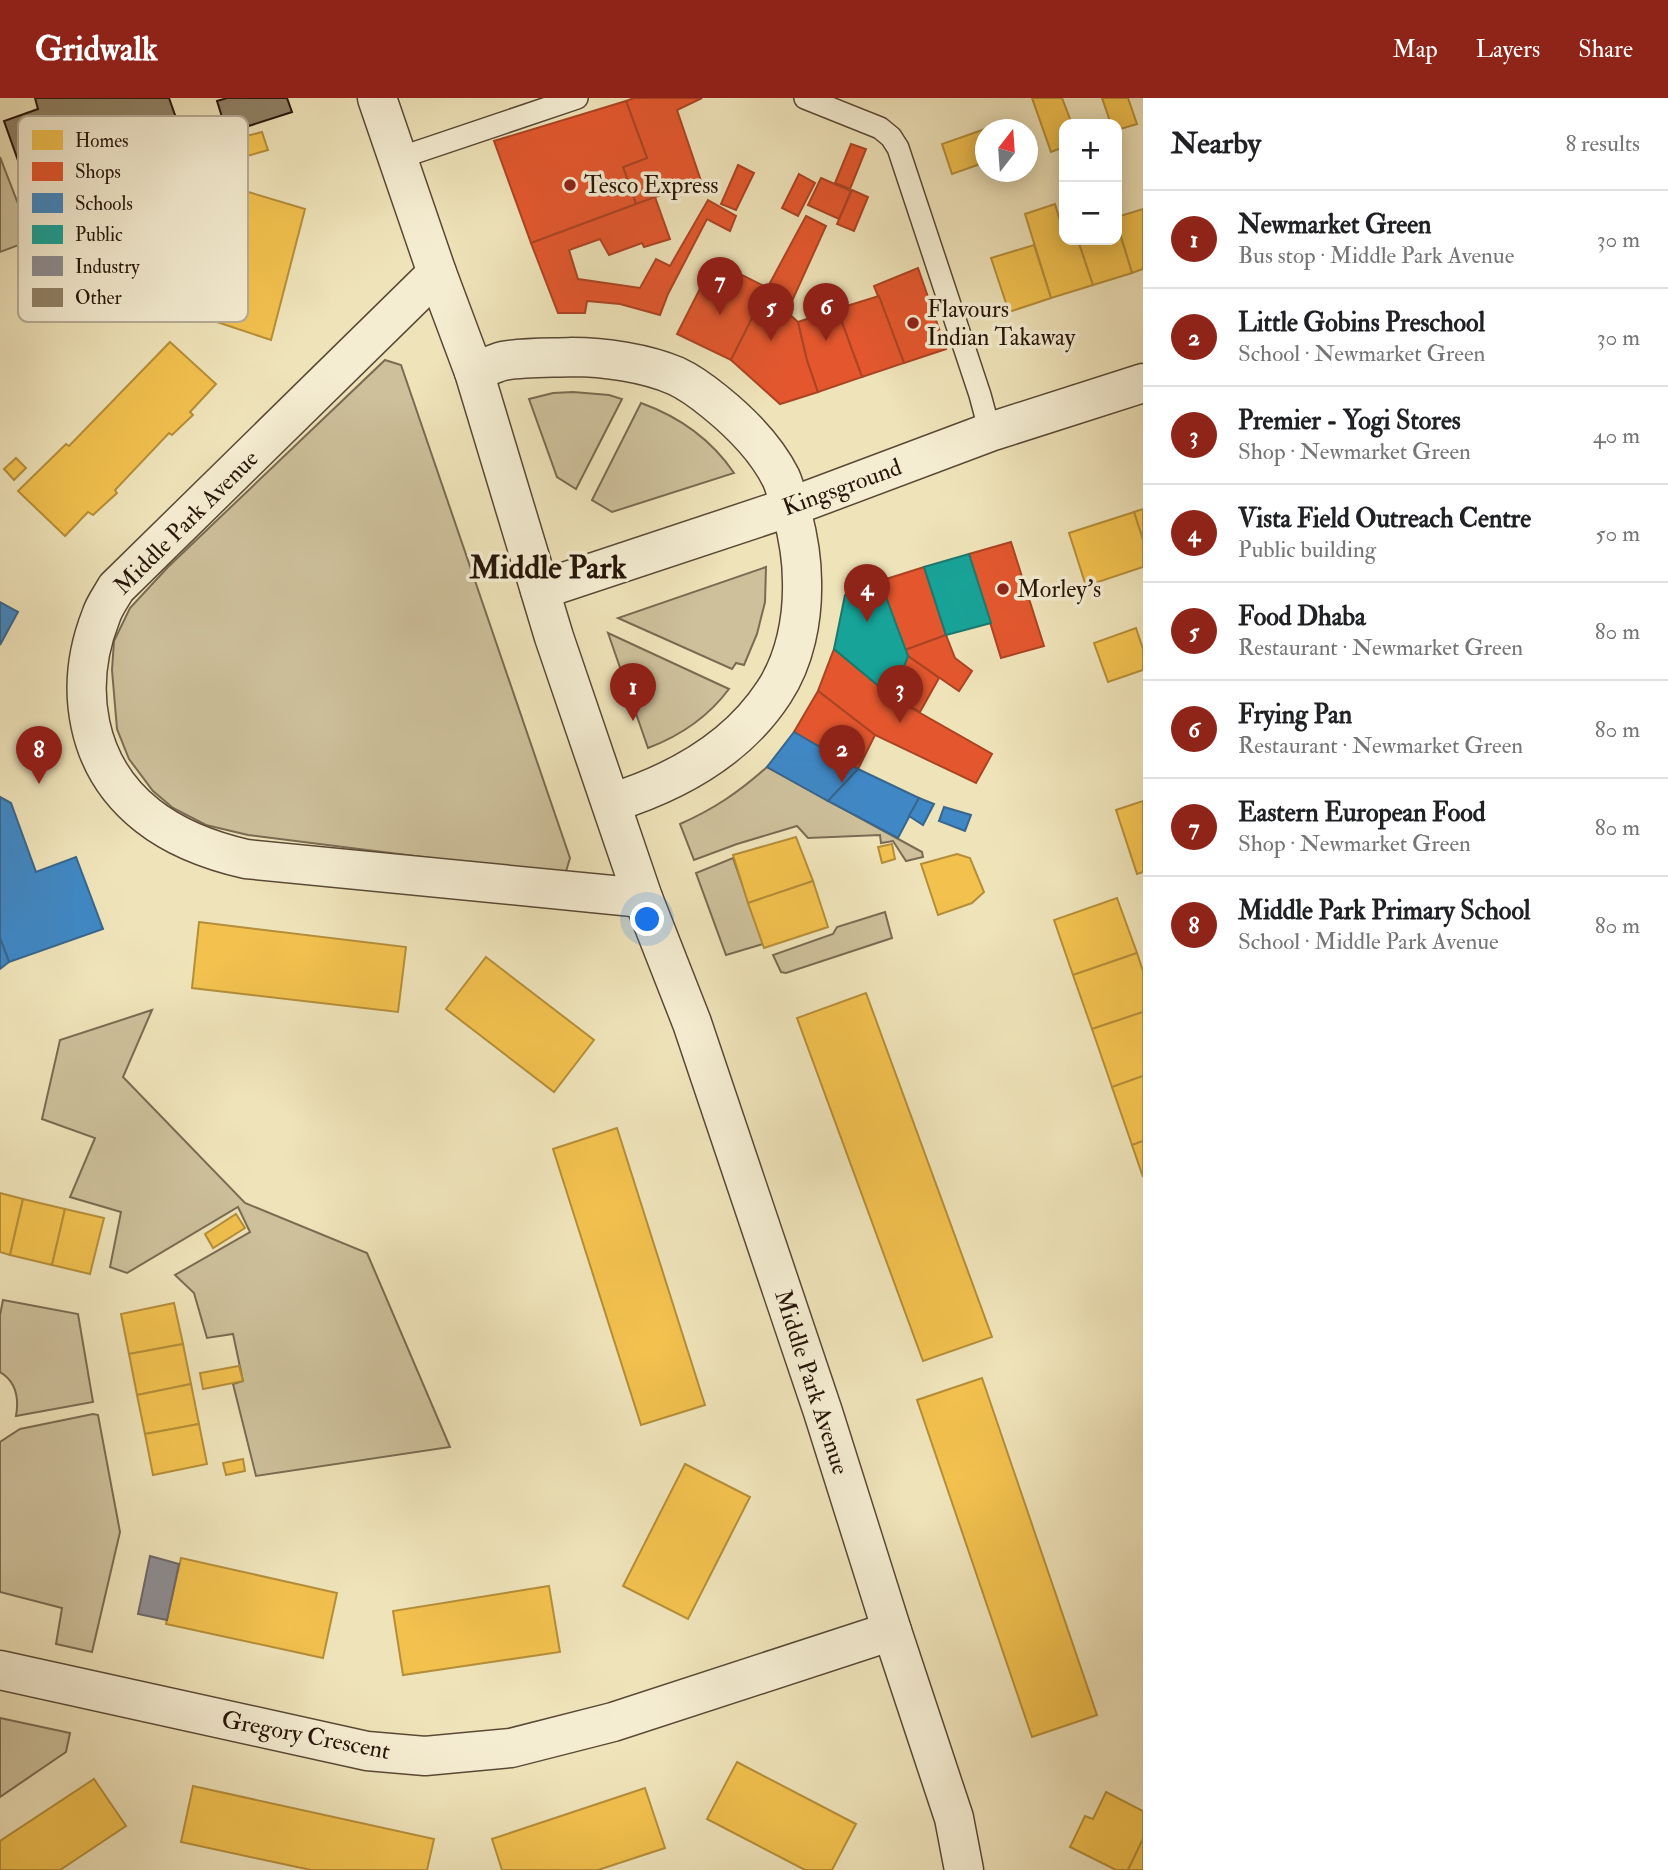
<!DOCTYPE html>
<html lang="en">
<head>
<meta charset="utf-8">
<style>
	body { margin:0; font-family:"IM FELL Double Pica",serif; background:#f6f6f6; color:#202124 }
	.controls { position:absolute; right:21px; top:21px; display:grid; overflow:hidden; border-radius:14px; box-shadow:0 4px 18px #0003 }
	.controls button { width:63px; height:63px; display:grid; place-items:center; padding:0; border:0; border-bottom:2px solid #e0e0e0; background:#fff; color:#202124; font:35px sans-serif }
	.compass { position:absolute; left:975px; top:21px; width:63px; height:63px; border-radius:50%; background:#fff; box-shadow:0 4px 18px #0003; rotate:17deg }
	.you { position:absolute; left:648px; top:822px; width:24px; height:24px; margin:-18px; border:5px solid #fff; border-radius:50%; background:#1a73e8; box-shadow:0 0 0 10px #1a73e833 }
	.badge { display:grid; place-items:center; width:46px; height:46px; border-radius:50%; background:#8f2418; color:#fff; font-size:23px; font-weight:700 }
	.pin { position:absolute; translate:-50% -58px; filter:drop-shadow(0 2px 4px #0008) }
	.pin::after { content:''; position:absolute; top:37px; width:24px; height:21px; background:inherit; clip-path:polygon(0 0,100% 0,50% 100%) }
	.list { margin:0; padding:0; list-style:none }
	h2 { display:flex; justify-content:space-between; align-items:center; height:91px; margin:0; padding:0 28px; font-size:30px }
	h2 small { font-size:23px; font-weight:400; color:#757577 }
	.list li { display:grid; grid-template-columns:46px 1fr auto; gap:21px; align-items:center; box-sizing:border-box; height:98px; padding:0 28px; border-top:2px solid #e0e0e0 }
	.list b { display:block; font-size:26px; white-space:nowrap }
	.list p { margin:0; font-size:23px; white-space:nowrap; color:#757577 }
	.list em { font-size:23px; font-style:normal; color:#757577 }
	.map { position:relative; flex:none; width:1143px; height:1772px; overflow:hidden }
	header { display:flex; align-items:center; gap:42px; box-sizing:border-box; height:98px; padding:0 35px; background:#8f2418; color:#fff }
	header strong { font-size:33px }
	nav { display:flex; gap:38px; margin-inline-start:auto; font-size:24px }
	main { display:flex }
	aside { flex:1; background:#fff }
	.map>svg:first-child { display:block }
</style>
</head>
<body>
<header>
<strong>Gridwalk</strong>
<nav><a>Map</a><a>Layers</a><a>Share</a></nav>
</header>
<main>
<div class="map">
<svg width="1143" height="1772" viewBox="0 0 1143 1772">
	<rect width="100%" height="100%" fill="#efe3b9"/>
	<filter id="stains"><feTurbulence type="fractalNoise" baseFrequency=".00286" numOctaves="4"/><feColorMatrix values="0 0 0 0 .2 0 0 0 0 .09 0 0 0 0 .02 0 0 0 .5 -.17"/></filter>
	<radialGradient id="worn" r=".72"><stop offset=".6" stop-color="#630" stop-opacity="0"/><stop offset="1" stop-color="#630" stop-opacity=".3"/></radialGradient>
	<g fill="#cdc09b" stroke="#7a6b52" stroke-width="2">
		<polygon points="0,59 32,142 0,154"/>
		<polygon points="385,262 401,267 570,760 565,777 248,737 206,727 173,710 153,693 129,661 117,631 112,572 114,543 130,510 168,469"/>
		<polygon points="573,294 609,297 622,301 576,391 557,379 529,301 553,295"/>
		<path d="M 641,305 C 680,319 711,341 734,375 L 612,414 L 592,402 Z"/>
		<polygon points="766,469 765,504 757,536 744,567 736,565 732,571 618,520"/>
		<path d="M 608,535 L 729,591 C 708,619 680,638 648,650 Z"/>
		<path d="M 767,669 L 922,754 L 923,759 L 906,763 L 893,743 L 881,745 L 880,737 L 808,740 L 797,728 L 737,746 L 694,762 L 680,726 C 714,711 739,694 767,669 Z"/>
		<polygon points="733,760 763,846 726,857 696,775"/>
		<polygon points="885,814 892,840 786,875 781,874 773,857 833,836 837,829"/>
		<polygon points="152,912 123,979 245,1105 367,1155 450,1349 256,1378 233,1286 243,1283 233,1236 207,1240 194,1195 175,1177 250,1134 238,1109 127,1175 110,1169 121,1114 70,1099 95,1040 42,1021 60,942"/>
		<path d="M 3,1202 L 78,1216 L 93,1304 L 16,1318 C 19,1301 17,1284 0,1274 L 0,1217 Z"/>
		<polygon points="93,1316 98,1317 120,1434 92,1554 56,1546 62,1510 0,1494 0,1344 20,1331"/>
		<polygon points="0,1620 70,1635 66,1654 0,1699"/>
	</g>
	<g fill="#f2c14e" stroke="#b58e39" stroke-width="2">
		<polygon points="1032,0 1062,0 1072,26 1064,26 1064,49 1051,54"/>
		<polygon points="1102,0 1128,0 1137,26 1117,32 1117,26 1111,26"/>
		<polygon points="991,29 991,32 986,32 986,64 952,76 942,46"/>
		<polygon points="262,34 268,52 230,63 224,44"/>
		<polygon points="245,93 305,111 271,242 208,221"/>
		<polygon points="1055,106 1064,136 1064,142 1078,142 1093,187 1051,200 1025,116"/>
		<polygon points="1143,111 1143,171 1132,175 1117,126 1117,119"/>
		<polygon points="1117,126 1132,175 1093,187 1078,142 1117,142"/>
		<polygon points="1034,147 1051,200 1009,214 991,160"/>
		<polygon points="170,244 216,286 190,314 193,317 172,337 169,335 115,392 117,395 93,417 88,414 65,438 18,393 66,346 69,348"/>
		<polygon points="16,360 26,370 14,382 4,371"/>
		<polygon points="1143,411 1143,442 1134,414"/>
		<polygon points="1134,414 1143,442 1143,469 1086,488 1069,435"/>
		<polygon points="1136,530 1143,551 1143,572 1108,584 1094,545"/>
		<polygon points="1143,703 1143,774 1137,776 1116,712"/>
		<polygon points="796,739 813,783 748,805 733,757"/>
		<polygon points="892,746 895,761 882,765 878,749"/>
		<polygon points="957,756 970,760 984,794 972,805 938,817 921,766"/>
		<polygon points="813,783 828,829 764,850 748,805"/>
		<polygon points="1117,800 1137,855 1073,877 1054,822"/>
		<polygon points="199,824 406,849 398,914 192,890"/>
		<polygon points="1137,855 1143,873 1143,914 1092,931 1073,877"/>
		<polygon points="486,859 594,942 554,994 446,911"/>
		<polygon points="866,895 992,1239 923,1263 797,920"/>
		<polygon points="1143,914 1143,978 1112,989 1092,931"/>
		<polygon points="1143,978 1143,1043 1132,1047 1112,989"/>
		<polygon points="617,1030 705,1307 641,1327 553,1051"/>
		<polygon points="1143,1043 1143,1079 1132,1047"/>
		<polygon points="0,1095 23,1101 10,1157 0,1154"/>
		<polygon points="23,1101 65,1111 52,1167 10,1157"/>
		<polygon points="65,1111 104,1120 90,1176 52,1167"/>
		<polygon points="236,1116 245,1130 213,1150 205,1136"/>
		<polygon points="174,1205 183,1246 129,1256 121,1216"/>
		<polygon points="183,1246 191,1286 137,1297 129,1256"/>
		<polygon points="239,1268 243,1283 203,1291 200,1275"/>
		<polygon points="982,1280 1097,1617 1032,1639 917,1302"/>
		<polygon points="191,1286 199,1326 145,1336 137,1297"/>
		<polygon points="199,1326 207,1366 153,1377 145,1336"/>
		<polygon points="243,1361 245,1373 226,1377 223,1365"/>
		<polygon points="685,1366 750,1399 688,1521 623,1488"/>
		<polygon points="181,1460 337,1495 323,1560 166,1526"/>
		<polygon points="549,1488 560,1554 403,1577 393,1513"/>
		<polygon points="737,1664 856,1726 832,1772 805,1772 707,1721"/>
		<polygon points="94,1681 126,1728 60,1772 0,1772 0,1743"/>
		<polygon points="193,1688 434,1741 427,1772 311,1772 181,1744"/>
		<polygon points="645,1690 665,1750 598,1772 502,1772 492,1741"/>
		<polygon points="1106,1694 1143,1713 1143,1741 1128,1772 1116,1772 1070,1749 1085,1718 1093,1721"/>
		<polygon points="1143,1741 1143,1772 1128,1772"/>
	</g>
	<g fill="#e4572e" stroke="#ab4423" stroke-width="2">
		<polygon points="634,0 702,0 677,12 701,83 636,106 623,69 647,60 626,3"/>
		<polygon points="626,3 647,60 623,69 636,106 531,145 494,43"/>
		<polygon points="851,46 866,51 850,91 835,85"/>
		<polygon points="738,67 754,75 736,112 721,106"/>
		<polygon points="799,76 815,85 798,118 782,110"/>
		<polygon points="821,80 851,93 839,121 808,107"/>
		<polygon points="852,92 868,99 854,133 837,126"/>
		<polygon points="655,99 670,141 644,149 642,145 609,157 600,141 569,152 578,181 640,190 656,161 670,168 708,102 736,118 730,133 707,121 668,196 660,217 620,206 587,203 585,215 558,215 531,145"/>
		<polygon points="806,118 826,128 787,214 763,198"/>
		<polygon points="714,163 768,190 731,262 677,236"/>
		<polygon points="918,170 946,251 904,265 874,188"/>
		<polygon points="763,198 787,214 798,224 807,262 818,294 780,306 731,262"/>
		<polygon points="879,198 904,265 862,279 837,211"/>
		<polygon points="837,211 862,279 818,294 807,262 798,224"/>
		<polygon points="1011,444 1044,548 1001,560 969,456"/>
		<polygon points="924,469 946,537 905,552 880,483"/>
		<polygon points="946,537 955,560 972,573 959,593 908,558 905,552"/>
		<polygon points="834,551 892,599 992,656 976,685 875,637 818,593"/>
		<polygon points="908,558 939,580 920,614 892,599"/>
		<polygon points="818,593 875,637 858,671 794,634"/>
	</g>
	<g fill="#3f88c5" stroke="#38668d" stroke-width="2">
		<polygon points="0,504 18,514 0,547"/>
		<polygon points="794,634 858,671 828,703 767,669"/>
		<polygon points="858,671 919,700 898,740 828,703"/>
		<polygon points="0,699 11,705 36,774 76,759 103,831 9,864 0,840"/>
		<polygon points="919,700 934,706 923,727 909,718"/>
		<polygon points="944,709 971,717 965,733 939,723"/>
		<polygon points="0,840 9,864 0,871"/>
	</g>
	<g fill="#17a398" stroke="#1c796d" stroke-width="2">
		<polygon points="969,456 991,525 946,537 924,469"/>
		<polygon points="880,483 908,558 892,599 834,551 845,497"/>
	</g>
	<polygon fill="#8d8d92" stroke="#6e6969" stroke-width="2" points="150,1458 179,1466 167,1522 138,1516"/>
	<g fill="#8f8165" stroke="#271609" stroke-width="2">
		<polygon points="35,0 169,0 182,37 168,42 171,49 32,102 4,23 38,11"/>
		<polygon points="227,0 287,0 292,14 227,35 217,3"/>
	</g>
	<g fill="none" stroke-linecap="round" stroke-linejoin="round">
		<defs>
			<g id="service">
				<polyline points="805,0 880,30 891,39 898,50 980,297 990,334"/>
				<polyline points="399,60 577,0"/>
			</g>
			<g id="minor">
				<path d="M 437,175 L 116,490 C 111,499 104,508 101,518 C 73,589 85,669 148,718 C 176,740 211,753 246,761 L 643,800"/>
				<path d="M 474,274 C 483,271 494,265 503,263 C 524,259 551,260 572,259 C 604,259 646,265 676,278 C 689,284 704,295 715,304 C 741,325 766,350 781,380 C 786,391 788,404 792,415 C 798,438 802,459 802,483 C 803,521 795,562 774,594 C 737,651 675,685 611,705"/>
				<polyline points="540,492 790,409 990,334 1143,285"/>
				<polyline points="0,1572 367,1653 425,1658 511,1650 613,1624 892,1533"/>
			</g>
			<polyline id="tertiary" points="377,0 437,175 474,274 554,539 643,800 692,925 823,1314 892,1533 954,1720 964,1772"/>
		</defs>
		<use href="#service" stroke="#594935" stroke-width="24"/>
		<use href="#minor" stroke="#594935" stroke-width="41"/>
		<use href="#tertiary" stroke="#594935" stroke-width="41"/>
		<use href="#service" stroke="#f5edd2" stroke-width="21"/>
		<use href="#minor" stroke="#f5edd2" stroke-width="38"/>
		<use href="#tertiary" stroke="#f5edd2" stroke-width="38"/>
	</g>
	<g fill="#8f2418" stroke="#f5edd2" stroke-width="2.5">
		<circle cx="570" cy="87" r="7"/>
		<circle cx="913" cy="225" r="7"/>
		<circle cx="1003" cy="491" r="7"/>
	</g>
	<g text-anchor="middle" stroke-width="7" stroke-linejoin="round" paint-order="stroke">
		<g font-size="24" fill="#271609" stroke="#f5edd2" text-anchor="start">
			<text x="584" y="95">Tesco Express</text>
			<text x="927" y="219">Flavours<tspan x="927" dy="28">Indian Takaway</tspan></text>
			<text x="1017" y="499">Morley's</text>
		</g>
		<g font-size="24" fill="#271609" stroke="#f5edd2">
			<text transform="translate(842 389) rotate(-20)" y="8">Kingsground</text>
			<text transform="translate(186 424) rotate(-45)" y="8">Middle Park Avenue</text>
			<text transform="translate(812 1284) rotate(72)" y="8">Middle Park Avenue</text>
			<text transform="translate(306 1637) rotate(11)" y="8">Gregory Crescent</text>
		</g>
		<g font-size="32" font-weight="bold" fill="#271609" stroke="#f5edd2">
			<text x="548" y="480">Middle Park</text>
		</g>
	</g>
	<rect x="18" y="18" width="230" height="206" rx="10" fill="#f5edd2" stroke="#b7ac96" stroke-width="2"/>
	<rect x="32" y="32" width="31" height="20" fill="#f2c14e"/>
	<rect x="32" y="64" width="31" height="19" fill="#e4572e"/>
	<rect x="32" y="95" width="31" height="20" fill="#3f88c5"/>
	<rect x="32" y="127" width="31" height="19" fill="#17a398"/>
	<rect x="32" y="158" width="31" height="20" fill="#8d8d92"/>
	<rect x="32" y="190" width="31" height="19" fill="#8f8165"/>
	<g font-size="19" fill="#271609">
		<text x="75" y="49">Homes</text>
		<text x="75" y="80">Shops</text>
		<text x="75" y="112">Schools</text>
		<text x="75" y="143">Public</text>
		<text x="75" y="175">Industry</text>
		<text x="75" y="206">Other</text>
	</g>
	<rect width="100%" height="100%" filter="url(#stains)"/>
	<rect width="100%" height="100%" fill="url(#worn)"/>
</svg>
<div class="controls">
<button>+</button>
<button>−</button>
</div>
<svg class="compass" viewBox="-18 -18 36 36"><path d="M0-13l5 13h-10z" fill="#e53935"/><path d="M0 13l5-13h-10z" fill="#757577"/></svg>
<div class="you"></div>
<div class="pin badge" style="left:633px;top:623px">1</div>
<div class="pin badge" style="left:842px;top:685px">2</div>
<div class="pin badge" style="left:900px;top:625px">3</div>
<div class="pin badge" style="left:867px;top:524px">4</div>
<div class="pin badge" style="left:771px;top:243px">5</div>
<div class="pin badge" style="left:826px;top:243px">6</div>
<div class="pin badge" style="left:720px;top:217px">7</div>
<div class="pin badge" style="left:39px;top:686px">8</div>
</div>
<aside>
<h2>Nearby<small>8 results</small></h2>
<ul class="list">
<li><span class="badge">1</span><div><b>Newmarket Green</b><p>Bus stop · Middle Park Avenue</p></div><em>30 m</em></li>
<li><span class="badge">2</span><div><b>Little Gobins Preschool</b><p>School · Newmarket Green</p></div><em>30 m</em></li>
<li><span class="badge">3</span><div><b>Premier - Yogi Stores</b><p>Shop · Newmarket Green</p></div><em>40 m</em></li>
<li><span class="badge">4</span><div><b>Vista Field Outreach Centre</b><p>Public building</p></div><em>50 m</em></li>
<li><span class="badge">5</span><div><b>Food Dhaba</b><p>Restaurant · Newmarket Green</p></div><em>80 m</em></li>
<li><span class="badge">6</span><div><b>Frying Pan</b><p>Restaurant · Newmarket Green</p></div><em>80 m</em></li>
<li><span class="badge">7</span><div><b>Eastern European Food</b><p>Shop · Newmarket Green</p></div><em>80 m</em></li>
<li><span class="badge">8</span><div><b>Middle Park Primary School</b><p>School · Middle Park Avenue</p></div><em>80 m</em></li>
</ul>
</aside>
</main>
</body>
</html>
